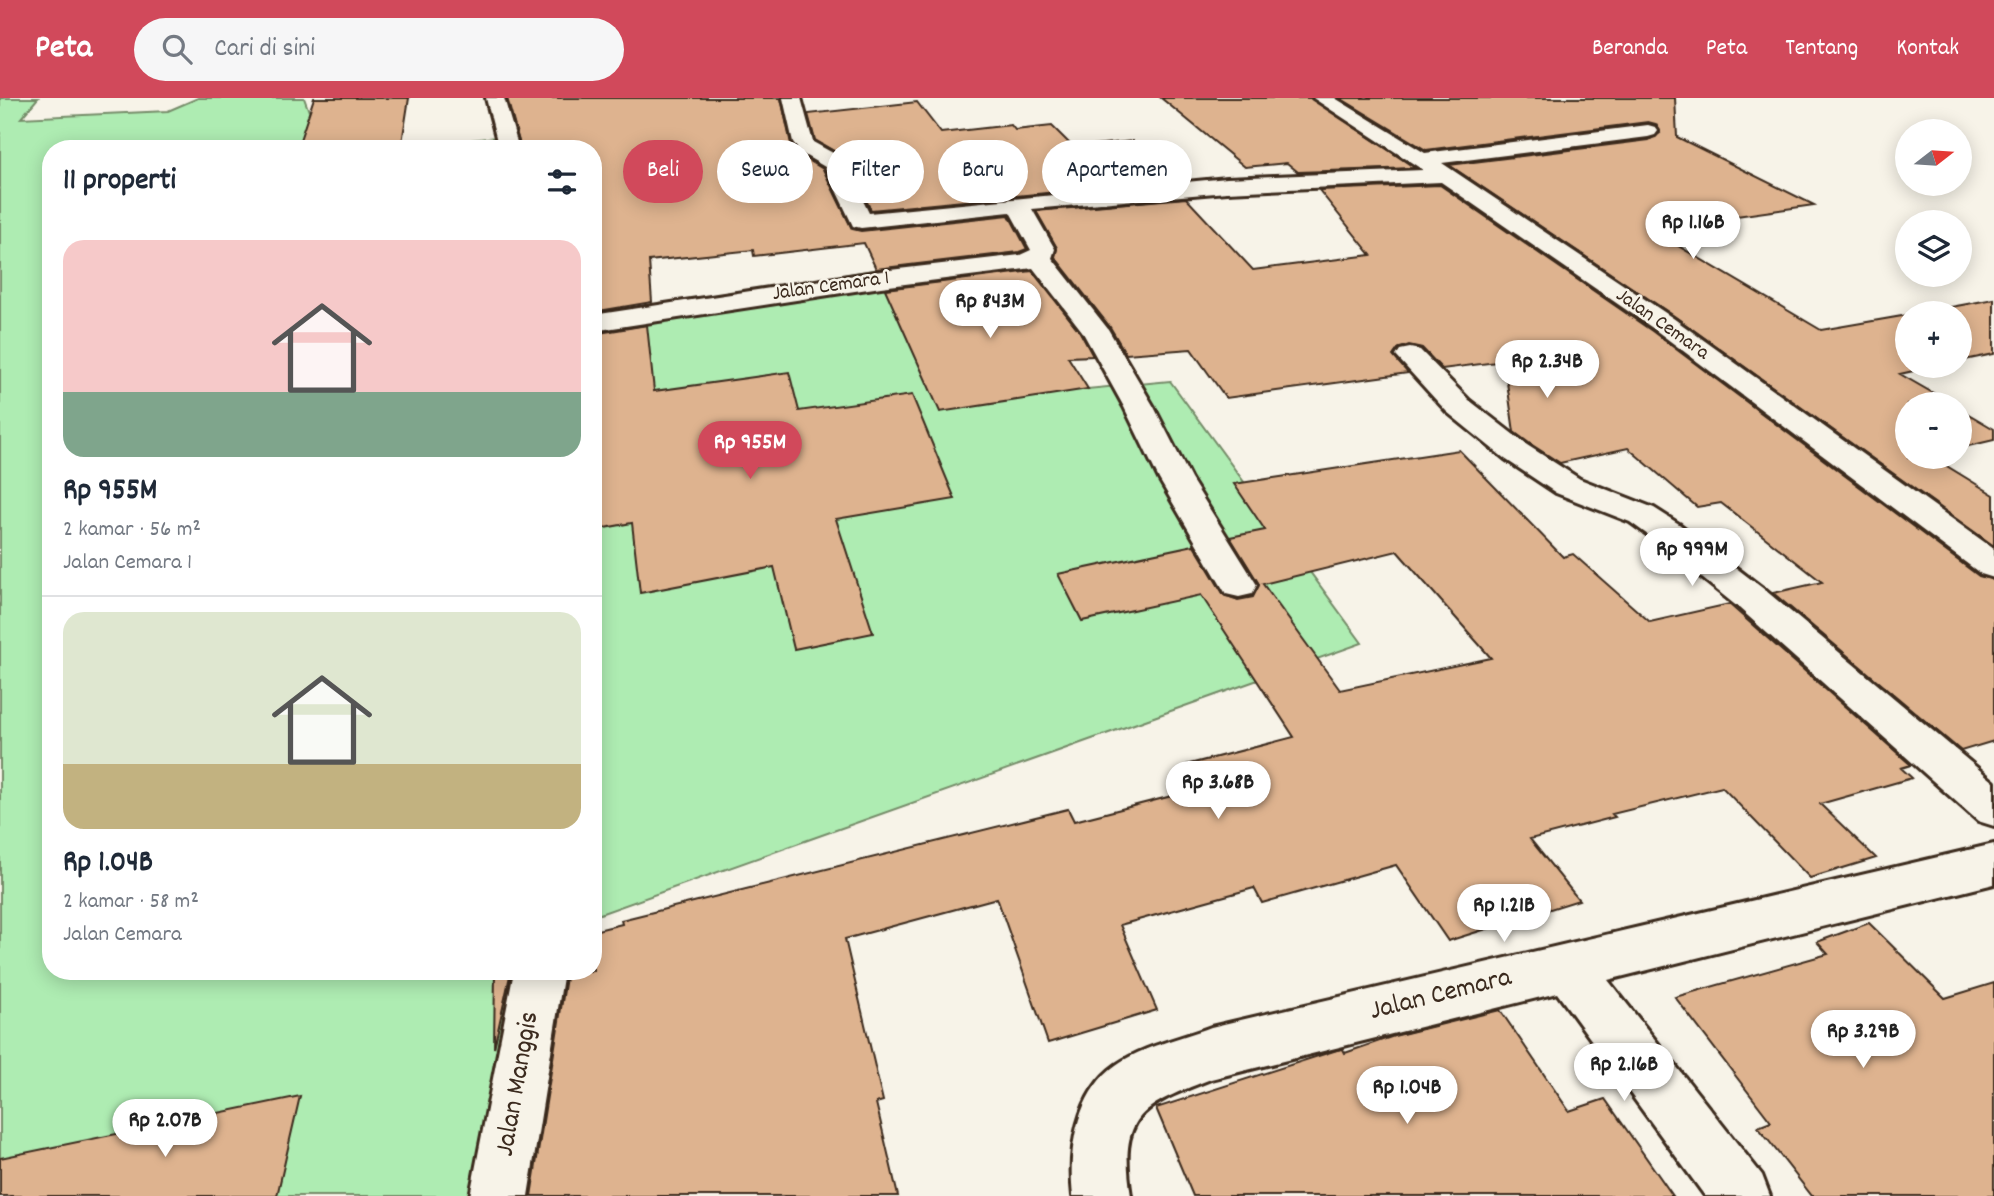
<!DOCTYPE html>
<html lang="id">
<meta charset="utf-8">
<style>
body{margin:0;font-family:Dekko,sans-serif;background:#f6f6f7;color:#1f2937;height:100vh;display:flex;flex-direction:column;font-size:26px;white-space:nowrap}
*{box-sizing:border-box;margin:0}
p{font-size:23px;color:#747a83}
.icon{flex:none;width:38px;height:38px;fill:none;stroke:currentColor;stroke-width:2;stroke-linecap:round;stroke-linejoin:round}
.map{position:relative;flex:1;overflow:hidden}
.drawer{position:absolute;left:42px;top:42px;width:560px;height:840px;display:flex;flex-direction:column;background:#fff;border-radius:28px;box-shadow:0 4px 18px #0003}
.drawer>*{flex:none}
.hud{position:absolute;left:623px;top:42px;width:665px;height:63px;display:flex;gap:14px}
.needle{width:46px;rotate:73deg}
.tools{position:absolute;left:1895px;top:21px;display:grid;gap:14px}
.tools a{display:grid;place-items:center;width:77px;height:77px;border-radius:50%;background:#fff;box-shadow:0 4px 18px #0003;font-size:35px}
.price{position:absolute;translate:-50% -60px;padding:0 16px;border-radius:24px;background:#fff;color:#222;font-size:23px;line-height:46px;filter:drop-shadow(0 2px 4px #0008)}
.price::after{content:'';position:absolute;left:50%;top:42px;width:21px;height:16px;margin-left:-10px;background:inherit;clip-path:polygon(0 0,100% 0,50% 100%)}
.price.on{background:#d1495b;color:#fff}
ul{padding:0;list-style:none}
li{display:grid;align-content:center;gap:14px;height:371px;padding:0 21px}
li+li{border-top:2px solid #e0e1e3}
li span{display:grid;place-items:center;height:217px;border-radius:21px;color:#555}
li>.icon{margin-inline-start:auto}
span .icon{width:126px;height:126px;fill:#fffc;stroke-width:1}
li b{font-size:30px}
h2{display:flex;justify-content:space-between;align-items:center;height:84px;padding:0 21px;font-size:30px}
.chip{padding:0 24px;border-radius:32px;background:#fff;box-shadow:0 4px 18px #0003;font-size:24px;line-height:63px}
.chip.on{background:#d1495b;color:#fff}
header{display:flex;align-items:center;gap:42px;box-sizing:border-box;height:98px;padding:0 35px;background:#d1495b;color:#fff}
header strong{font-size:33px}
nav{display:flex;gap:38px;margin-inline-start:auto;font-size:24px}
.search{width:490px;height:63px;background:#f6f6f7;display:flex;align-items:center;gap:18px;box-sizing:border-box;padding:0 24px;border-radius:38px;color:#747a83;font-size:26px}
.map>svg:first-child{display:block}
</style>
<header>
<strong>Peta</strong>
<div class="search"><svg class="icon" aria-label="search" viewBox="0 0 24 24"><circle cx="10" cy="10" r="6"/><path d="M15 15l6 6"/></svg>Cari di sini</div>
<nav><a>Beranda</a><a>Peta</a><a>Tentang</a><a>Kontak</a></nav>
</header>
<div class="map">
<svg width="1994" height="1098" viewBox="0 0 1994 1098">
<rect width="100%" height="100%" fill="#f7f3e8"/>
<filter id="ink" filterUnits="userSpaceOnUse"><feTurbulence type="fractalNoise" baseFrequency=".0143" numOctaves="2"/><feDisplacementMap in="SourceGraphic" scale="14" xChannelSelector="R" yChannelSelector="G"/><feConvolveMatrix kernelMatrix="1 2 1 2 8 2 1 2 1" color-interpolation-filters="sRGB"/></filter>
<g filter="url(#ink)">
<path fill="#aeecb2" stroke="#748b68" stroke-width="2" d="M 0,0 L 38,0 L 21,20 L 168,13 L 198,0 L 304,0 L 323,51 L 51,51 L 51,873 L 569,873 L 505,1005 L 501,1098 L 0,1098 Z
M 496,39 L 509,51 L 394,51 Z
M 896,168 L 970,261 L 1056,294 L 1170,283 L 1362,545 L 597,817 L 593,825 L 593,220 Z"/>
<path fill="#deb38f" stroke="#3b2a1e" stroke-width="2" fill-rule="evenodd" d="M 314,0 L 409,0 L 401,51 L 297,51 Z
M 507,0 L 781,0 L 791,46 L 800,57 L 823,71 L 852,131 L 861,133 L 1009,117 L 1027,151 L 1019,154 L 876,171 L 864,145 L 754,158 L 753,152 L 649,163 L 652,204 L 593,214 L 593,51 L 521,51 Z
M 1161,0 L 1311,0 L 1415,70 L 1298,74 L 1287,65 L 1245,69 Z
M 1340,0 L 1675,0 L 1677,39 L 1814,107 L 1722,120 L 1729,124 L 1658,136 L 1821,232 L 1908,217 L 1908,268 L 1936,268 L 1900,276 L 1952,306 L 1908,306 L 1908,359 L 1932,359 L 1994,397 L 1994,448 L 1674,218 L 1449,67 L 1649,42 L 1660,35 L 1656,26 L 1648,24 L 1426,52 Z
M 917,4 L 941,35 L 1011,27 L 1015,32 L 1052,28 L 1073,49 L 1133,43 L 1170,83 L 871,112 L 844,59 L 815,42 L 808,16 Z
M 1440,87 L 1652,233 L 1979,478 L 1994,482 L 1994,643 L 1961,653 L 1773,495 L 1822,484 L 1721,405 L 1697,409 L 1628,350 L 1560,365 L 1529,345 L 1514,334 L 1504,263 L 1442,271 L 1422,250 L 1409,247 L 1398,251 L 1393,258 L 1408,275 L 1226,300 L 1191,251 L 1126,256 L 1110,229 L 1055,159 L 1057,150 L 1036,113 L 1186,100 L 1253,172 L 1371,157 L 1319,92 Z
M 1032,173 L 1080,234 L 1093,258 L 1068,259 L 1088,291 L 940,314 L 885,191 Z
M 1994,201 L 1994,256 L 1960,263 L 1960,215 L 1919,215 Z
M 647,227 L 654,293 L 789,274 L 799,313 L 912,297 L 955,401 L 836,421 L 873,535 L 794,551 L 774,469 L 640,495 L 632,425 L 593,432 L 593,236 Z
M 1960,311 L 1994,331 L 1994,342 L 1960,350 Z
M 1459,352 L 1563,459 L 1573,456 L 1650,524 L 1729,506 L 1911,667 L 1901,670 L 1912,680 L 1820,706 L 1876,760 L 1810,780 L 1722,689 L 1612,716 L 1615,719 L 1530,741 L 1579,802 L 1448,843 L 1396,767 L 1262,805 L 1254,790 L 1120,827 L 1157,912 L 1048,945 L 997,800 L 845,841 L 883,1003 L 876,1005 L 898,1098 L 531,1098 L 567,873 L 593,873 L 593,833 L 622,826 L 621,822 L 1068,711 L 1074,723 L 1199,691 L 1186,667 L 1294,639 L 1201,497 L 1082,523 L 1058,476 L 1194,447 L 1224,497 L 1238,502 L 1253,499 L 1259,486 L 1230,439 L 1265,432 L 1234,386 ZM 1397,453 L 1491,560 L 1340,592 L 1263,486 Z
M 1869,825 L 1945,900 L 1994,885 L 1994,1098 L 1812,1098 L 1758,1029 L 1771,1024 L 1675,899 L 1828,856 L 1817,844 Z
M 495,873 L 511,873 L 494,950 Z
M 1500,912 L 1569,1013 L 1605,1001 L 1673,1098 L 1193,1098 L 1156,1010 L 1337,952 L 1343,951 L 1345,955 L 1394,938 Z
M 300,998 L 277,1098 L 0,1098 L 0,1060 Z"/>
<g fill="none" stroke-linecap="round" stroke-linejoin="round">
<defs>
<path id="minor" d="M 486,0 L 504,0 L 519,51 L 499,51 Z
M 783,0 L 801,0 L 813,44 L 842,60 L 869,115 L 1227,80 L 1423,72 L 1313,0 L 1335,0 L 1425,55 L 1648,27 L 1655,29 L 1658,33 L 1655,37 L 1648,39 L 1442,65 L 1673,220 L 1994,451 L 1994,480 L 1981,476 L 1654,231 L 1441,84 L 1227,94 L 1032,111 L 1055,151 L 1052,160 L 1108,231 L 1154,309 L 1191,381 L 1257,487 L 1252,496 L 1239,499 L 1226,496 L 1159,381 L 1124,309 L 1082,233 L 1033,170 L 881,189 L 593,233 L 593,217 L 881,173 L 1020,157 L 1031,152 L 1010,114 L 861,130 L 853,128 L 825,69 L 801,55 L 793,44 Z
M 1410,250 L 1420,252 L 1469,302 L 1527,347 L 1580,381 L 1654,410 L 1679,426 L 1765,492 L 1994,684 L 1994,728 L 1978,723 L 1739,510 L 1655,442 L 1630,424 L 1556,395 L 1505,361 L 1447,314 L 1396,258 L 1400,252 Z
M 1994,746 L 1994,786 L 1608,882 L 1762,1077 L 1770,1098 L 1705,1098 L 1557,895 L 1211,981 C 1142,1008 1118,1016 1131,1098 L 1073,1098 C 1068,1053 1076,995 1116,967 C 1143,948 1180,941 1211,929 Z
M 514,873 L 564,873 L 528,1098 L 470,1098 Z"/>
</defs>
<use href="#minor" stroke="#3b2a1e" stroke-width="6"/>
<use href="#minor" fill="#f7f3e8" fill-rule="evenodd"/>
</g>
</g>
<g text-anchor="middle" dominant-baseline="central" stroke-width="5" stroke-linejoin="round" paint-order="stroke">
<g font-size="21" fill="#3b2a1e" stroke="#f7f3e8">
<text transform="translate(831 189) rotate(-8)">Jalan Cemara 1</text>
<text transform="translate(1662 227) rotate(35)">Jalan Cemara</text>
</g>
<g font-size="28" fill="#3b2a1e" stroke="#f7f3e8">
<text transform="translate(1441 898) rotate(-14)">Jalan Cemara</text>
<text transform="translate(519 986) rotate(-80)">Jalan Manggis</text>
</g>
</g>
</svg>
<div class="tools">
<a><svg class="needle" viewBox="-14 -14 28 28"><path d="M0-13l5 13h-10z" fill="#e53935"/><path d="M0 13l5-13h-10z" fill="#747a83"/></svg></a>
<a><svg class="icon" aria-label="layers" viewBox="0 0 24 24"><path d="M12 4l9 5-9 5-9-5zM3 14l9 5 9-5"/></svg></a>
<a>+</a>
<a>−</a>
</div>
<b class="price" style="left:1693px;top:163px">Rp 1.16B</b>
<b class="price" style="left:990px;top:242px">Rp 843M</b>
<b class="price" style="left:1547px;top:302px">Rp 2.34B</b>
<b class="price on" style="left:750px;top:383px">Rp 955M</b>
<b class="price" style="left:1692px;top:490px">Rp 999M</b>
<b class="price" style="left:1218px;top:723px">Rp 3.68B</b>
<b class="price" style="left:1504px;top:846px">Rp 1.21B</b>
<b class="price" style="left:1863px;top:972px">Rp 3.29B</b>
<b class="price" style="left:1624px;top:1005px">Rp 2.16B</b>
<b class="price" style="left:1407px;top:1028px">Rp 1.04B</b>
<b class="price" style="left:165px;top:1061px">Rp 2.07B</b>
<div class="hud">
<a class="chip on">Beli</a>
<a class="chip">Sewa</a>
<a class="chip">Filter</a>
<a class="chip">Baru</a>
<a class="chip">Apartemen</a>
</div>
<section class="drawer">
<h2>11 properti<svg class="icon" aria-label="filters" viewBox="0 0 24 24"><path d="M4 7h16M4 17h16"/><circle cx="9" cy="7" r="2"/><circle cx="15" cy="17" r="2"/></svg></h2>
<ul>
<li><span style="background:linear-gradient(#f6c9c9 70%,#7fa58c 0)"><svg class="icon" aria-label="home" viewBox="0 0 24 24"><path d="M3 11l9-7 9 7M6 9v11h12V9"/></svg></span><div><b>Rp 955M</b><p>2 kamar · 56 m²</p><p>Jalan Cemara 1</p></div></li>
<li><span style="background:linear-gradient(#dfe7d0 70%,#c2b280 0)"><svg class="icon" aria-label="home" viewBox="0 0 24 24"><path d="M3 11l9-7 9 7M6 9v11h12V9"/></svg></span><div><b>Rp 1.04B</b><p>2 kamar · 58 m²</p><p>Jalan Cemara</p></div></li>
</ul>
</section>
</div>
